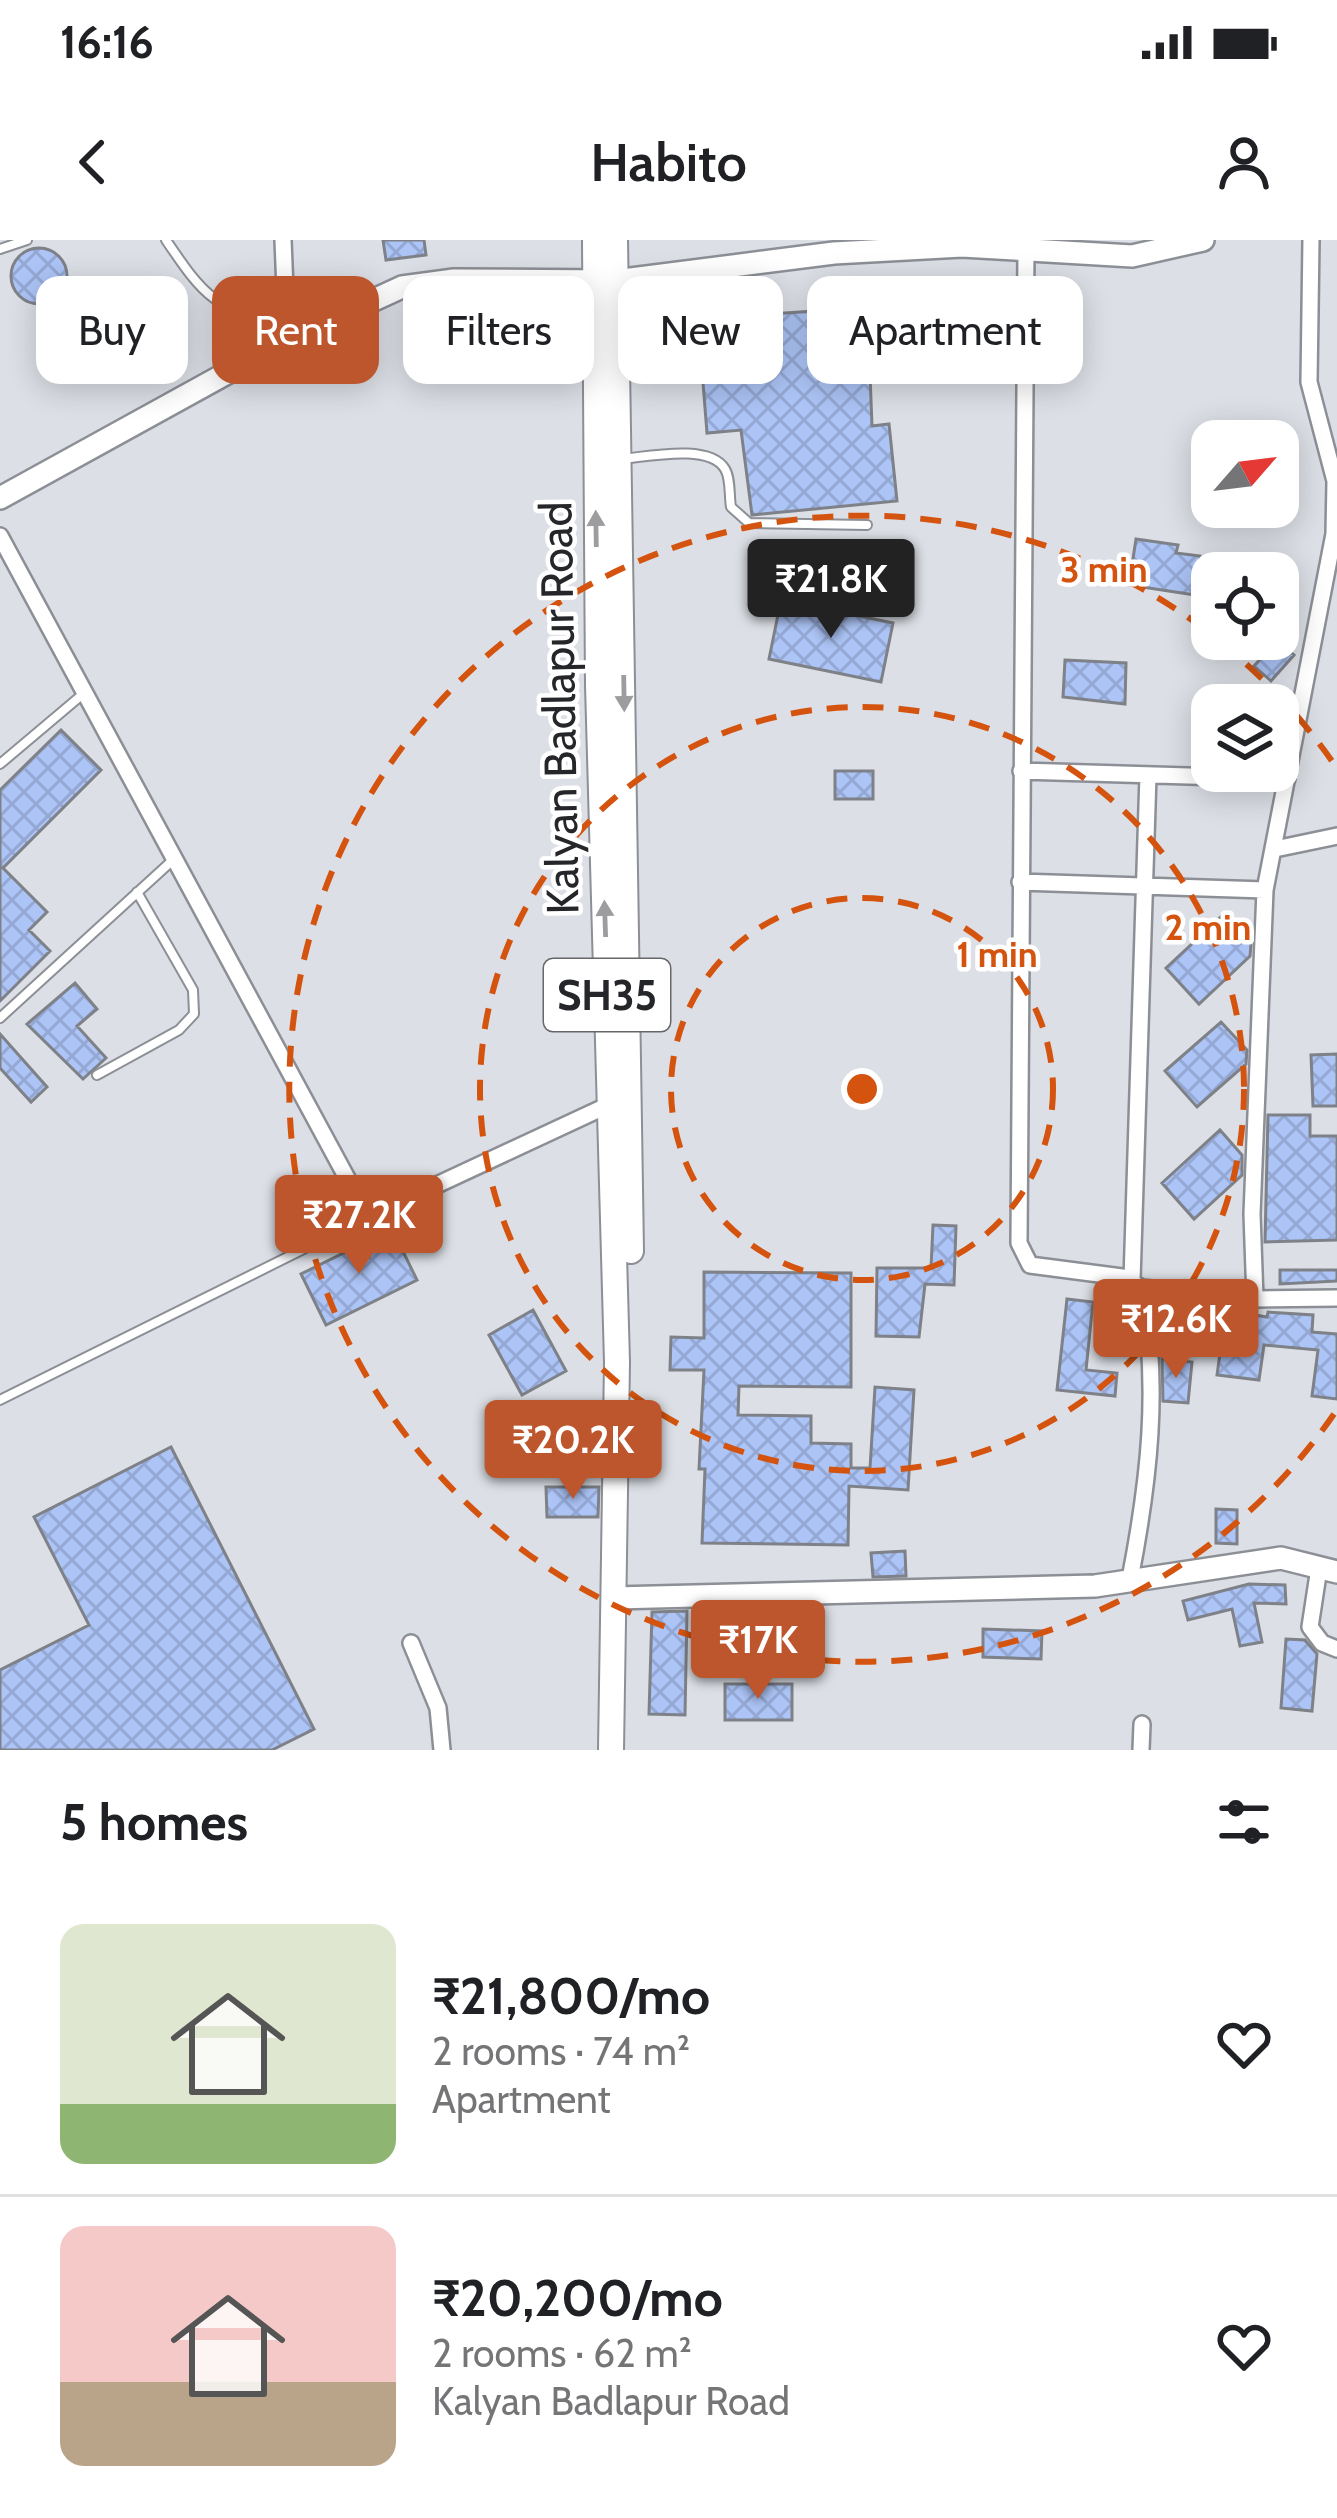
<!DOCTYPE html>
<meta charset="utf-8">
<style>
body{margin:0;font-family:Cabin,sans-serif;background:#f6f6f6;color:#202124;height:100vh;display:flex;flex-direction:column;font-size:45px;white-space:nowrap}
*{box-sizing:border-box;margin:0}
p{font-size:39px;color:#757577}
.icon{flex:none;width:66px;height:66px;fill:none;stroke:currentColor;stroke-width:2;stroke-linecap:round;stroke-linejoin:round}
.map{position:relative;height:1510px;overflow:hidden}
.sheet{display:flex;flex-direction:column;background:#fff;flex:1}
.sheet>*{flex:none}
.hud{position:absolute;left:36px;top:36px;width:1266px;height:108px;display:flex;gap:24px}
.needle{width:78px;rotate:62deg}
.tools{position:absolute;left:1191px;top:180px;display:grid;gap:24px}
.tools a{display:grid;place-items:center;width:108px;height:108px;border-radius:24px;background:#fff;box-shadow:0 6px 30px #0003;font-size:60px}
.price{position:absolute;translate:-50% -102px;padding:0 27px;border-radius:12px;background:#be562d;color:#fff;font-size:39px;line-height:78px;filter:drop-shadow(0 3px 6px #0008)}
.price::after{content:'';position:absolute;left:50%;top:72px;width:36px;height:27px;margin-left:-18px;background:inherit;clip-path:polygon(0 0,100% 0,50% 100%)}
.price.active{background:#222;color:#fff}
ul{padding:0;list-style:none}
li{display:flex;align-items:center;gap:36px;height:300px;padding:0 60px}
li+li{border-top:3px solid #e0e0e0}
li span{display:grid;place-items:center;flex:none;width:336px;height:240px;border-radius:24px;color:#555}
li>.icon{margin-inline-start:auto}
span .icon{width:144px;height:144px;fill:#fffc;stroke-width:1}
li b{font-size:51px}
h2{display:flex;justify-content:space-between;align-items:center;height:144px;padding:0 60px;font-size:51px}
.chip{padding:0 42px;border-radius:24px;background:#fff;box-shadow:0 6px 30px #0003;font-size:42px;line-height:108px}
.chip.active{background:#be562d;color:#fff}
.status{display:flex;justify-content:space-between;align-items:center;height:84px;padding:0 60px;background:#fff;direction:ltr}
.status svg{height:33px;fill:currentColor}
header{display:flex;justify-content:space-between;align-items:center;height:156px;padding:0 60px;background:#fff;font-size:54px;font-weight:600}
.map>svg:first-child{display:block}
</style>
<div class="status"><b>16:16</b><svg viewBox="0 0 49 12"><path d="M0 12V9h3v3zM5 12V6h3v6zM10 12V3h3v9zM15 12V0h3v12zM26 1h20v11H26zM47 4h2v5h-2z"/></svg></div>
<header><svg class="icon" aria-label="back" viewBox="0 0 24 24"><path d="M15 5l-7 7 7 7"/></svg>Habito<svg class="icon" aria-label="person" viewBox="0 0 24 24"><circle cx="12" cy="8" r="4"/><path d="M4 21q1-7 8-7t8 7"/></svg></header>
<div class="map">
<svg width="1337" height="1510" viewBox="0 0 1337 1510">
<defs>
<pattern id="building-cross-hatch" width="8" height="8" patternUnits="userSpaceOnUse" patternTransform="scale(3)"><rect width="8" height="8" fill="#acc4f6"/><path d="M0 0l8 8M0 8l8-8" fill="none" stroke="#94a8d3"/></pattern>
</defs>
<rect width="100%" height="100%" fill="#dce0e6"/>
<path fill="url(#building-cross-hatch)" stroke="#7e8187" stroke-width="3" d="M 383,0 L 424,0 L 426,15 L 386,20 Z
M11 36a28 28 0 1 1 56 0a28 28 0 1 1-56 0Z
M 867,56 L 872,186 L 889,184 L 897,261 L 752,275 L 741,190 L 707,193 L 700,105 L 728,103 L 725,77 L 815,71 L 814,57 Z
M 1136,299 L 1178,305 L 1176,313 L 1200,316 L 1195,355 L 1129,345 Z
M 781,360 L 893,383 L 881,442 L 769,419 Z
M 1278,400 L 1294,415 L 1271,441 L 1254,426 Z
M 1065,420 L 1126,423 L 1125,464 L 1063,457 Z
M 61,490 L 101,530 L 3,628 L 47,672 L 29,690 L 50,711 L 0,761 L 0,550 Z
M 835,531 L 873,531 L 873,559 L 835,559 Z
M 1224,674 L 1251,704 L 1250,716 L 1199,764 L 1166,728 Z
M 75,743 L 97,769 L 77,786 L 106,818 L 83,839 L 27,784 Z
M 1221,782 L 1247,810 L 1246,824 L 1197,867 L 1165,831 Z
M 0,794 L 47,847 L 31,862 L 0,828 Z
M 1337,814 L 1337,866 L 1313,866 L 1311,815 Z
M 1268,875 L 1310,875 L 1310,896 L 1337,896 L 1337,1000 L 1265,1002 Z
M 1220,890 L 1242,915 L 1242,935 L 1194,979 L 1162,943 Z
M 933,985 L 956,986 L 954,1045 L 925,1044 L 919,1097 L 876,1096 L 877,1028 L 931,1028 Z
M 392,989 L 417,1040 L 326,1085 L 301,1034 Z
M 1280,1030 L 1337,1030 L 1337,1041 L 1280,1044 Z
M 704,1032 L 851,1033 L 851,1147 L 739,1146 L 738,1175 L 811,1176 L 811,1203 L 851,1204 L 851,1228 L 870,1228 L 875,1147 L 914,1150 L 908,1250 L 849,1246 L 848,1305 L 702,1303 L 705,1229 L 699,1229 L 704,1130 L 670,1130 L 671,1097 L 704,1098 Z
M 1067,1059 L 1093,1062 L 1086,1130 L 1117,1133 L 1115,1156 L 1057,1150 Z
M 1198,1066 L 1267,1077 L 1268,1072 L 1313,1075 L 1312,1092 L 1337,1094 L 1337,1159 L 1312,1156 L 1318,1110 L 1264,1105 L 1259,1140 L 1217,1135 L 1222,1099 L 1193,1093 Z
M 533,1070 L 566,1131 L 522,1155 L 489,1095 Z
M 1162,1119 L 1192,1122 L 1188,1163 L 1163,1161 Z
M 171,1207 L 314,1489 L 272,1510 L 0,1510 L 0,1430 L 89,1385 L 34,1277 Z
M 546,1247 L 599,1247 L 598,1277 L 547,1277 Z
M 1216,1269 L 1237,1270 L 1237,1304 L 1216,1303 Z
M 905,1311 L 906,1336 L 873,1337 L 871,1313 Z
M 1249,1344 L 1285,1345 L 1286,1364 L 1254,1363 L 1262,1402 L 1240,1406 L 1232,1369 L 1188,1380 L 1183,1361 Z
M 687,1371 L 685,1475 L 649,1474 L 652,1372 Z
M 983,1389 L 1042,1391 L 1041,1419 L 983,1417 Z
M 1286,1399 L 1305,1400 L 1317,1414 L 1312,1471 L 1281,1468 Z
M 725,1444 L 792,1444 L 792,1480 L 725,1480 Z"/>
<g fill="none" stroke-linecap="round" stroke-linejoin="round">
<defs>
<path id="lane" d="M 166,0 C 202,53 217,76 286,77
M 0,9 L 27,0
M 621,219 C 647,217 709,203 725,229 C 731,239 729,256 731,267 L 749,283 L 867,285
M 0,524 L 83,454
M 0,778 L 174,619
M 97,835 L 179,790 L 194,774 L 193,750 L 137,652
M 0,1160 L 368,977"/>
<path id="street" d="M 283,0 L 287,100
M 1026,7 L 1019,1003 L 1030,1025 L 1122,1037 L 1142,1048 C 1160,1147 1149,1241 1130,1339
M 0,296 L 368,977 L 617,861
M 1021,531 L 1287,539
M 1275,609 L 1337,596
M 1020,642 L 1265,650
M 1132,1040 L 1148,535
M 1142,1048 L 1255,1059 L 1337,1058
M 1255,1059 L 1252,974 L 1265,650 L 1334,294 L 1335,241 L 1309,142 L 1311,0
M 1319,1328 L 1310,1387 L 1322,1403 L 1337,1409
M 411,1403 L 438,1468 L 442,1510
M 1141,1510 L 1142,1484"/>
<path id="secondary" d="M 0,258 L 287,100 L 402,47 L 454,40 L 615,41 L 834,13 L 962,6 L 1132,16 L 1203,0
M 614,1358 L 1095,1346 L 1281,1318 L 1337,1332"/>
<path id="primary" d="M 595,0 L 598,445 L 617,1122 L 611,1510
M 615,0 L 631,1011"/>
</defs>
<use href="#lane" stroke="#8c8f95" stroke-width="12"/>
<use href="#street" stroke="#8c8f95" stroke-width="20"/>
<use href="#secondary" stroke="#8c8f95" stroke-width="26"/>
<use href="#primary" stroke="#8c8f95" stroke-width="28"/>
<use href="#lane" stroke="#fff" stroke-width="8"/>
<use href="#street" stroke="#fff" stroke-width="15"/>
<use href="#secondary" stroke="#fff" stroke-width="21"/>
<use href="#primary" stroke="#fff" stroke-width="24"/>
</g>
<defs><path id="oneway-solid" d="M-6-.8H1V-3.2L6.5 0L1 3.2V.8H-6Z" transform="scale(3)"/></defs>
<g fill="#9d9d9f">
<use href="#oneway-solid" transform="translate(596 289) rotate(-91)"/>
<use href="#oneway-solid" transform="translate(624 453) rotate(89)"/>
<use href="#oneway-solid" transform="translate(605 679) rotate(-92)"/>
</g>
<g fill="none" stroke="#d4540f" stroke-width="6" stroke-dasharray="21 15">
<circle cx="862" cy="849" r="191"/>
<circle cx="862" cy="849" r="382"/>
<path d="M1334 1174A573 573 0 1 1 1211 394M1219 401A573 573 0 0 1 1334 524"/>
</g>
<g text-anchor="middle" dominant-baseline="central" stroke-width="9" stroke-linejoin="round" paint-order="stroke">
<rect fill="#fff" stroke="#666769" stroke-width="3" x="544" y="719" width="126" height="72" rx="9"/>
<g font-size="42" font-weight="bold" fill="#252629">
<text x="607" y="755">SH35</text>
</g>
<g font-size="45" fill="#252629" stroke="#fff">
<text transform="translate(559 468) rotate(-91)">Kalyan Badlapur Road</text>
</g>
</g>
<circle cx="862" cy="849" r="18" fill="#d4540f" stroke="#fff" stroke-width="6"/>
<g font-size="36" text-anchor="middle" font-weight="bold" fill="#d4540f" stroke="#fff" stroke-width="9" stroke-linejoin="round" paint-order="stroke">
<text x="1104" y="342">3 min</text>
<text x="1208" y="700">2 min</text>
<text x="997" y="727">1 min</text>
</g>
</svg>
<div class="tools">
<a><svg class="needle" viewBox="-14 -14 28 28"><path d="M0-13l5 13h-10z" fill="#e53935"/><path d="M0 13l5-13h-10z" fill="#757577"/></svg></a>
<a><svg class="icon" aria-label="locate" viewBox="0 0 24 24"><circle cx="12" cy="12" r="6"/><path d="M12 2v4M12 18v4M2 12h4M18 12h4"/></svg></a>
<a><svg class="icon" aria-label="layers" viewBox="0 0 24 24"><path d="M12 4l9 5-9 5-9-5zM3 14l9 5 9-5"/></svg></a>
</div>
<b class="price active" style="left:831px;top:401px">₹21.8K</b>
<b class="price" style="left:359px;top:1037px">₹27.2K</b>
<b class="price" style="left:1176px;top:1141px">₹12.6K</b>
<b class="price" style="left:573px;top:1262px">₹20.2K</b>
<b class="price" style="left:758px;top:1462px">₹17K</b>
<div class="hud">
<a class="chip">Buy</a>
<a class="chip active">Rent</a>
<a class="chip">Filters</a>
<a class="chip">New</a>
<a class="chip">Apartment</a>
</div>
</div>
<section class="sheet">
<h2>5 homes<svg class="icon" aria-label="filters" viewBox="0 0 24 24"><path d="M4 7h16M4 17h16"/><circle cx="9" cy="7" r="2"/><circle cx="15" cy="17" r="2"/></svg></h2>
<ul>
<li><span style="background:linear-gradient(#dfe7d0 75%,#8fb573 0)"><svg class="icon" aria-label="home" viewBox="0 0 24 24"><path d="M3 11l9-7 9 7M6 9v11h12V9"/></svg></span><div><b>₹21,800/mo</b><p>2 rooms · 74 m²</p><p>Apartment</p></div><svg class="icon" aria-label="heart" viewBox="0 0 24 24"><path d="M12 20l-8-8c-3-5 5-10 8-4 3-6 11-1 8 4z"/></svg></li>
<li><span style="background:linear-gradient(#f6c9c9 65%,#b9a48a 0)"><svg class="icon" aria-label="home" viewBox="0 0 24 24"><path d="M3 11l9-7 9 7M6 9v11h12V9"/></svg></span><div><b>₹20,200/mo</b><p>2 rooms · 62 m²</p><p>Kalyan Badlapur Road</p></div><svg class="icon" aria-label="heart" viewBox="0 0 24 24"><path d="M12 20l-8-8c-3-5 5-10 8-4 3-6 11-1 8 4z"/></svg></li>
</ul>
</section>
